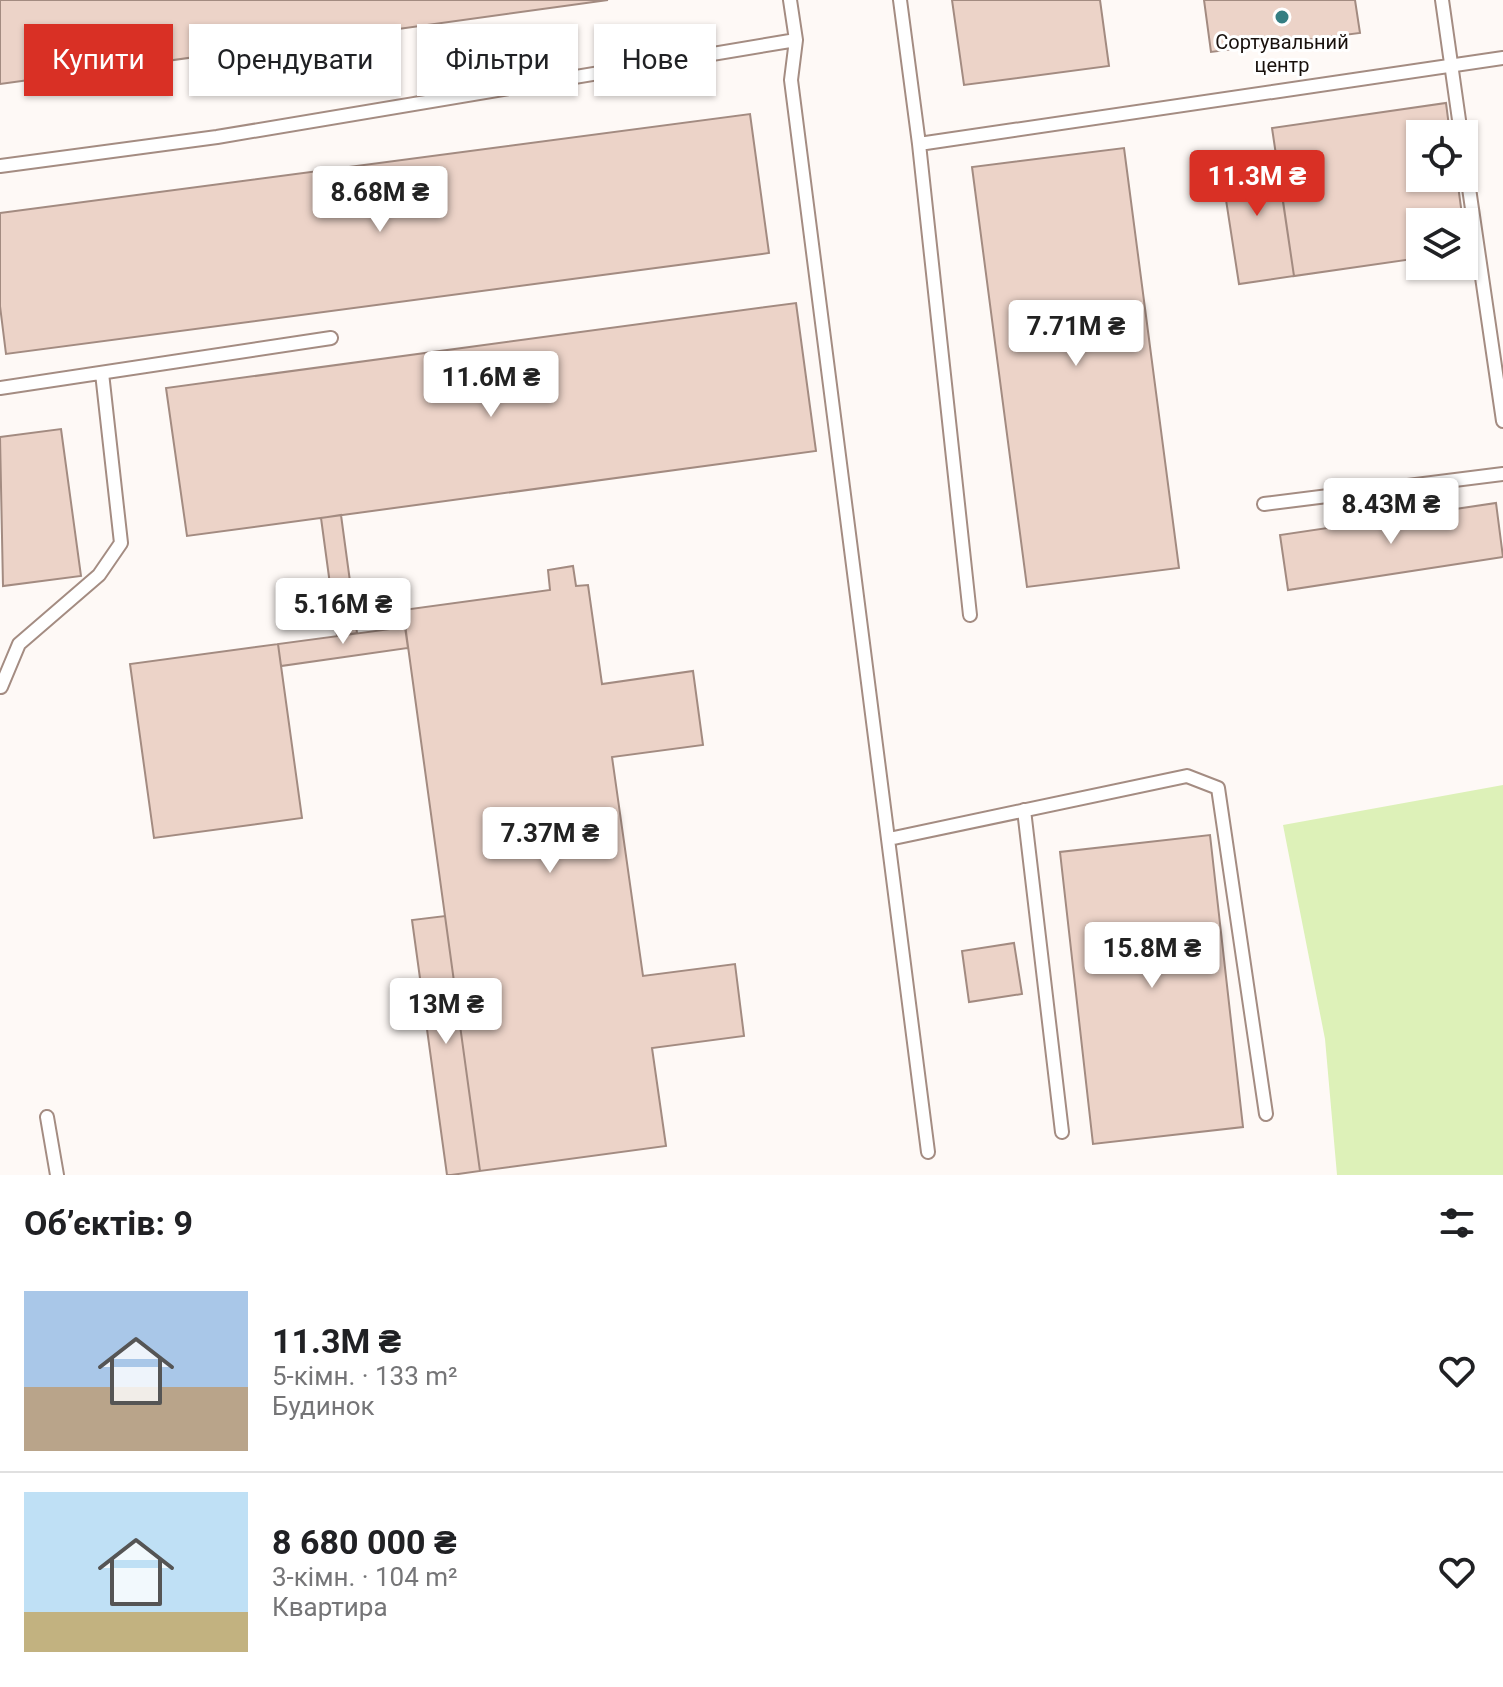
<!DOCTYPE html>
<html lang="uk">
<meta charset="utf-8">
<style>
body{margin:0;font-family:Roboto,sans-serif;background:#f2f2f2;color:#202124;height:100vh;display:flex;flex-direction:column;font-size:30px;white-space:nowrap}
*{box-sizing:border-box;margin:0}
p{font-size:26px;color:#757577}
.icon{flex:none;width:44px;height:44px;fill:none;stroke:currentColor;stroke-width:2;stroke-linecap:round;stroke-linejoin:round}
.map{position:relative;height:1175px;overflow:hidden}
.side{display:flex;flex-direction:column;background:#fff;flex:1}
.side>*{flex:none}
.hud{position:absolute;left:24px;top:24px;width:800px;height:72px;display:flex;gap:16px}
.fabs{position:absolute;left:1406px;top:120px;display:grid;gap:16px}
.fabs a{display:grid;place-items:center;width:72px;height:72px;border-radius:0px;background:#fff;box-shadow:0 2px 6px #0004;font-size:40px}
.price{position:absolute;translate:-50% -68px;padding:0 18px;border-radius:8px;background:#fff;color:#222;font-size:26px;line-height:52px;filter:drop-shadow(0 2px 4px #0008)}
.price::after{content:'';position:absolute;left:50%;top:48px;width:24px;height:18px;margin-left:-12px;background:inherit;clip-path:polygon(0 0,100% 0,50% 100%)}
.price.active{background:#d93025;color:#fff}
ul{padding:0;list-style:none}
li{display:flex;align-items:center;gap:24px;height:200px;padding:0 24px}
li+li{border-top:2px solid #e0e0e0}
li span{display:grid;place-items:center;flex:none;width:224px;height:160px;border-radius:0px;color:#555}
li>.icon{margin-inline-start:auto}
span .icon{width:96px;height:96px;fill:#fffc;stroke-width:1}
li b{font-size:34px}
h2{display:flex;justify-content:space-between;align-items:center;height:96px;padding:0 24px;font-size:34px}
.chip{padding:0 28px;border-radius:0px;background:#fff;box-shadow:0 2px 6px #0004;font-size:28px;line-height:72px}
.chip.active{background:#d93025;color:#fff}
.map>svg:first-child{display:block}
</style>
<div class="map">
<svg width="1503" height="1175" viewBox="0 0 1503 1175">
<rect width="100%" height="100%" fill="#fef9f6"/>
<path fill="#ddf1b8" d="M 1503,785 L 1503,1175 L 1337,1175 L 1325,1039 L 1283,825 Z"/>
<path fill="#ecd3c8" stroke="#a38b81" stroke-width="2" d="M 0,0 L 608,0 L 0,84 Z
M 952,0 L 1100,0 L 1109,66 L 964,85 Z
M 1204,0 L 1355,0 L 1360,33 L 1211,52 Z
M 1446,103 L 1450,134 L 1420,134 L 1420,178 L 1457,178 L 1463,222 L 1420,222 L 1420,258 L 1294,276 L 1272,128 Z
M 750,114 L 769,253 L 6,354 L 0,306 L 0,213 Z
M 1124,148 L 1179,568 L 1027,587 L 972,167 Z
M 1276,153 L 1294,276 L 1239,284 L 1220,161 Z
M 796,303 L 816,451 L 187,536 L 166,388 Z
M 61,429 L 81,576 L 3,586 L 0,437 Z
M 1496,503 L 1503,557 L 1288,590 L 1280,535 Z
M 341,515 L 357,633 L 337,636 L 321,518 Z
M 573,566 L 576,586 L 588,585 L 602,684 L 693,671 L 703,745 L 612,757 L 643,976 L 735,964 L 744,1036 L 652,1048 L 666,1146 L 480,1171 L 403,610 L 550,590 L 548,570 Z
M 405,627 L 408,648 L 281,666 L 278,644 Z
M 278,644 L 302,818 L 154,838 L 130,664 Z
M 1210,835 L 1243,1127 L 1093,1144 L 1060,852 Z
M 445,916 L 480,1171 L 451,1175 L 447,1175 L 412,920 Z
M 1014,943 L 1022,994 L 969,1002 L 962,951 Z"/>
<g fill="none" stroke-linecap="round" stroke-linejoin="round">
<defs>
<path id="service" d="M 790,0 L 796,40 L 791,80 L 928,1152
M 900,0 L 919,144 L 970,615
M 1442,0 L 1461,134
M 919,144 L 1503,58
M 1464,154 L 1503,421
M 0,166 L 217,137 L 796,40
M 0,388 L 331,338
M 1264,504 L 1503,474
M 1,687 L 19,644 L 99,575 L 121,543 L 102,373
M 1024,810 L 1062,1132
M 889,839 L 1187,776 L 1218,788 L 1266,1114
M 47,1117 L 57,1175"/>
</defs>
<use href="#service" stroke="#a48c82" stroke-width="16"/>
<use href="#service" stroke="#fff" stroke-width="12"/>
</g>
<circle fill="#357e82" stroke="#fff" stroke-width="3" cx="1282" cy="17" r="8"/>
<g text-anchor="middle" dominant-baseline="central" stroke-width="6" stroke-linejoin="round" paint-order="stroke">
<g font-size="20" fill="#19110d" stroke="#fff">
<text x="1282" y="42">Сортувальний<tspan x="1282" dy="23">центр</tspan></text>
</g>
</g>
</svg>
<div class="fabs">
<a><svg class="icon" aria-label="locate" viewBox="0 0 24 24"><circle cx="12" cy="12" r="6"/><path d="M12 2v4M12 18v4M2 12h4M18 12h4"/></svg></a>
<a><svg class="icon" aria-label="layers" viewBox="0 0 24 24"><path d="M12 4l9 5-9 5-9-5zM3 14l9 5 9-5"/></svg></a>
</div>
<b class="price active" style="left:1257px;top:218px">11.3M ₴</b>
<b class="price" style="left:380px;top:234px">8.68M ₴</b>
<b class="price" style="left:1076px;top:368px">7.71M ₴</b>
<b class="price" style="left:491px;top:419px">11.6M ₴</b>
<b class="price" style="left:1391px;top:546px">8.43M ₴</b>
<b class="price" style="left:343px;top:646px">5.16M ₴</b>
<b class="price" style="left:550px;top:875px">7.37M ₴</b>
<b class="price" style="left:1152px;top:990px">15.8M ₴</b>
<b class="price" style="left:446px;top:1046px">13M ₴</b>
<div class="hud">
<a class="chip active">Купити</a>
<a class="chip">Орендувати</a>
<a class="chip">Фільтри</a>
<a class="chip">Нове</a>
</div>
</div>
<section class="side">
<h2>Об’єктів: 9<svg class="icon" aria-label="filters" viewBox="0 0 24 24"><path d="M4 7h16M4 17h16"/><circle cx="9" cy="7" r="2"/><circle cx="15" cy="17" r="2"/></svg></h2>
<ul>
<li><span style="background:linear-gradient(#a9c7e8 60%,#b9a48a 0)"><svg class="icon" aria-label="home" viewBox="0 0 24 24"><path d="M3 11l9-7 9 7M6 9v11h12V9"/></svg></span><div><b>11.3M ₴</b><p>5-кімн. · 133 m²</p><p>Будинок</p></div><svg class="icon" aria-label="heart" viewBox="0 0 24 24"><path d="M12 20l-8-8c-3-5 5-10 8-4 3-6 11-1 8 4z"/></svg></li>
<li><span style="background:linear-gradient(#bfe0f5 75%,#c2b280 0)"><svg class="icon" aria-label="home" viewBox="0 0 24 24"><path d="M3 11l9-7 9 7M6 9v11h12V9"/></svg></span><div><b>8 680 000 ₴</b><p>3-кімн. · 104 m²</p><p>Квартира</p></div><svg class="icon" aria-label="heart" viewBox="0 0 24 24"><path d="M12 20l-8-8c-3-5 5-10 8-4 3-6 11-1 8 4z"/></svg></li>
</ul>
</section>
